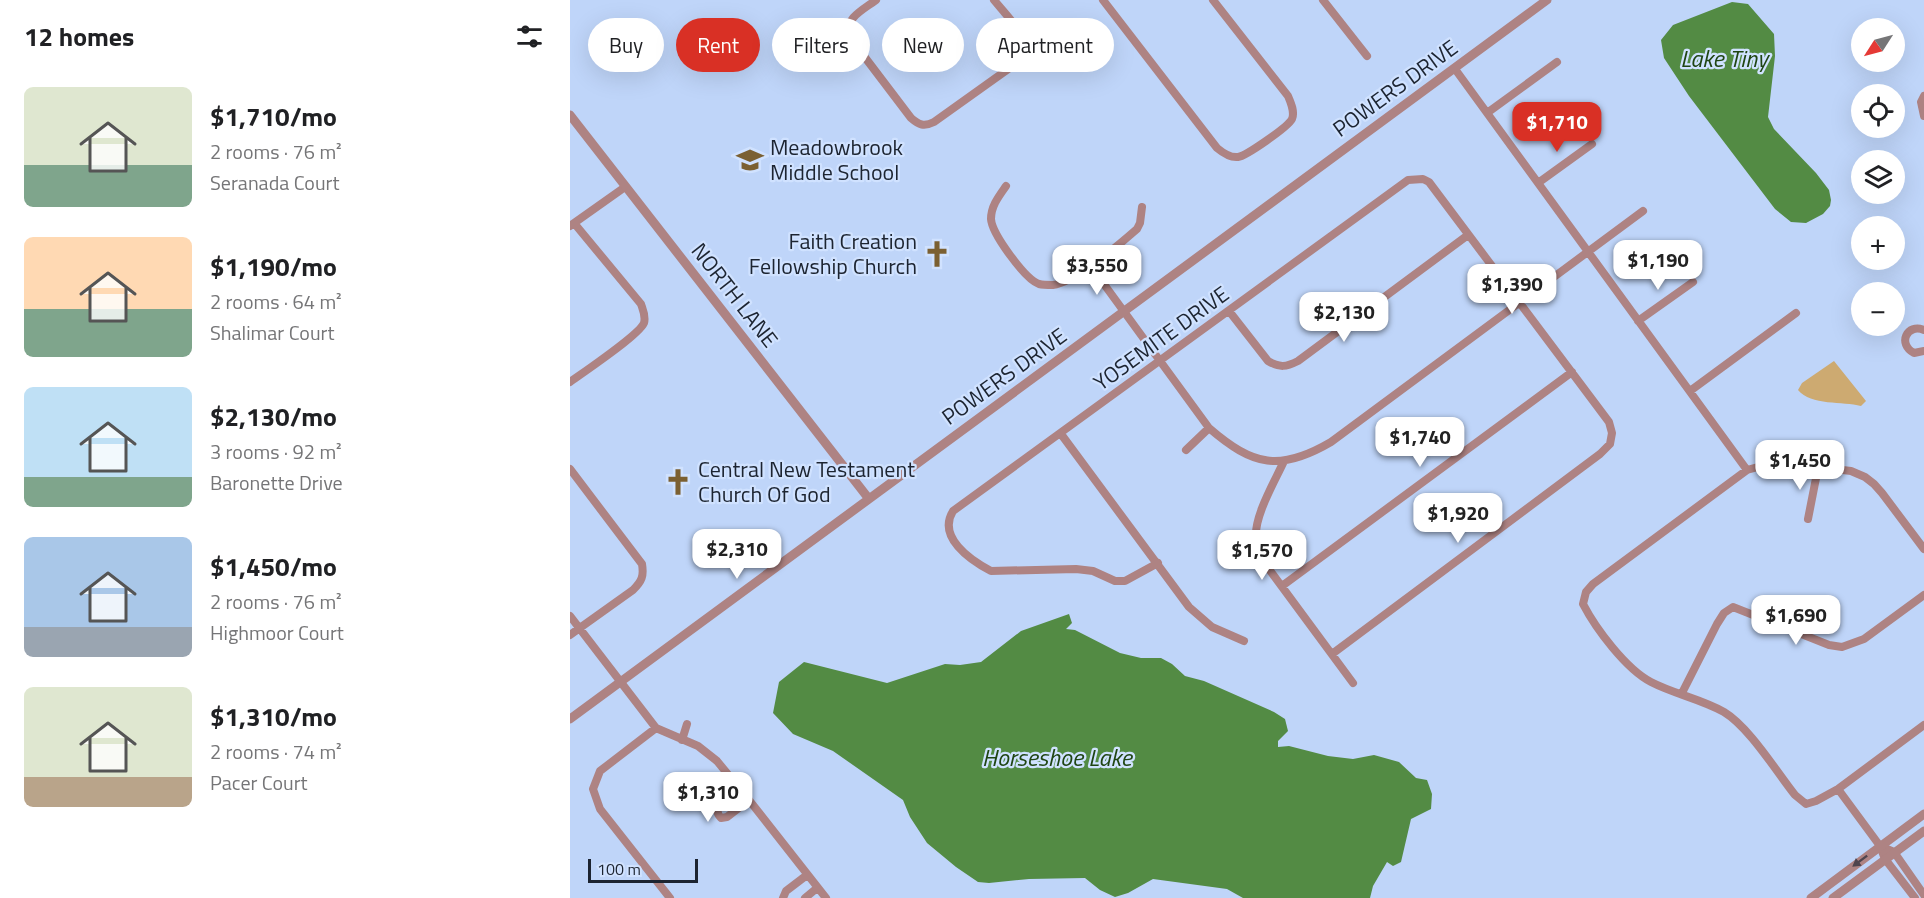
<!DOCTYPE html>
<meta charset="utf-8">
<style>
body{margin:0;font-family:"Titillium Web",sans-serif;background:#f6f6f6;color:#202124;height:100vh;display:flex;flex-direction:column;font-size:22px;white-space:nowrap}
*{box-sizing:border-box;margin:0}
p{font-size:20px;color:#757577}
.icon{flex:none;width:33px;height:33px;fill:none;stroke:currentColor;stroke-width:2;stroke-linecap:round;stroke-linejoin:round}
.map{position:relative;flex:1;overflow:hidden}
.details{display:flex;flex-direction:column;background:#fff;width:570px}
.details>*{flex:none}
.top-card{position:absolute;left:18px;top:18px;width:570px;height:54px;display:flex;gap:12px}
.needle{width:39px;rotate:234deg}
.tools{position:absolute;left:1281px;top:18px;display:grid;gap:12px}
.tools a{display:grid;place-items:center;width:54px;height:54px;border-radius:50%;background:#fff;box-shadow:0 6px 24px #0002;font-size:30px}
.scale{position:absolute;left:18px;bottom:15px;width:110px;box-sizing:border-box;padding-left:6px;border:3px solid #1c2431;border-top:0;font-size:16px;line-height:21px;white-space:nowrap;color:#1c2431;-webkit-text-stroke:4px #d0e2ff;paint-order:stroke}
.price{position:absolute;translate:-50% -51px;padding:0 14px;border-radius:12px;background:#fff;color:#222;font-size:20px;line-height:39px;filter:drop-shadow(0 2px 3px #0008)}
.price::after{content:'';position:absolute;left:50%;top:36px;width:18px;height:14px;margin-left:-9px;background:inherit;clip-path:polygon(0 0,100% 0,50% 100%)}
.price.current{background:#d93025;color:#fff}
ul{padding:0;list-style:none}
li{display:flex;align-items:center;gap:18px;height:150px;padding:0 24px}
li span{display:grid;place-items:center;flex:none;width:168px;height:120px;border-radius:9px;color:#555}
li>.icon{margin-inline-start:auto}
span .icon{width:72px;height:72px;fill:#fffc;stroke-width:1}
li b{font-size:26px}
h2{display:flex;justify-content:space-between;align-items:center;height:72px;padding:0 24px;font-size:26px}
.pill{padding:0 21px;border-radius:27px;background:#fff;box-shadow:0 6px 24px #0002;font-size:21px;line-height:54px}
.pill.current{background:#d93025;color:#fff}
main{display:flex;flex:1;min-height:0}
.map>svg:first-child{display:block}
</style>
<main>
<section class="details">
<h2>12 homes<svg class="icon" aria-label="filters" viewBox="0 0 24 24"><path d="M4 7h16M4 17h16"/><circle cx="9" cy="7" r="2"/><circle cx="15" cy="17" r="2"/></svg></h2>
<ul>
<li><span style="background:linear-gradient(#dfe7d0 65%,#7fa58c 0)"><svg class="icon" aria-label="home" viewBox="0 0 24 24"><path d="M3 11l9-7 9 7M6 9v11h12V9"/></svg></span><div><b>$1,710/mo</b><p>2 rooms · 76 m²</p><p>Seranada Court</p></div></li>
<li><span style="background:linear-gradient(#ffd9b3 60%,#7fa58c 0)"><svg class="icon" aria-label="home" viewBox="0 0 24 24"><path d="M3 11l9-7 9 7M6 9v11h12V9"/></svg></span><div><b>$1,190/mo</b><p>2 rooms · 64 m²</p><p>Shalimar Court</p></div></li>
<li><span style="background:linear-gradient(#bfe0f5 75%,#7fa58c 0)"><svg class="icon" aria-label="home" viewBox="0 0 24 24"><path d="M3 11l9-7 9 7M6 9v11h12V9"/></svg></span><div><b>$2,130/mo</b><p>3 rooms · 92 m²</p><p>Baronette Drive</p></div></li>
<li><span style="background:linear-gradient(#a9c7e8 75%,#9aa5b1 0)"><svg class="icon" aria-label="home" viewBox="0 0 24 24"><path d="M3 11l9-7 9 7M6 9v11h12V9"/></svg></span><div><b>$1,450/mo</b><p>2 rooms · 76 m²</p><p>Highmoor Court</p></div></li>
<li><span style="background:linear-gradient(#dfe7d0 75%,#b9a48a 0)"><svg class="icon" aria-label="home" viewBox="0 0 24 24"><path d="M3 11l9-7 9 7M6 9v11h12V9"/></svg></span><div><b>$1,310/mo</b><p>2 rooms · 74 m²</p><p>Pacer Court</p></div></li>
</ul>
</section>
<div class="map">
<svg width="1354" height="898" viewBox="0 0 1354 898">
<rect width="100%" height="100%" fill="#bfd5f9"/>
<path fill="#cdaa71" d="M 1264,361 L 1296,401 L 1291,406 C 1273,401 1241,406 1228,390 L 1232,383 Z"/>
<path fill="#538b44" d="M 1162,2 L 1178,4 L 1204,34 L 1205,56 L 1198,117 L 1204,129 L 1246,173 L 1259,190 L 1261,200 L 1260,206 L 1253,214 L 1236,223 L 1221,222 L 1205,209 L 1119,96 L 1094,58 L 1091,40 L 1103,25 Z
M 499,614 L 502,623 L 496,629 L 505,630 L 550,653 L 571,658 L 591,658 L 602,664 L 615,676 L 634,681 L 704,712 L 715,719 L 718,731 L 708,741 L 708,747 L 719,746 L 758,756 L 783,759 L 804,755 L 829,762 L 846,778 L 857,780 L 862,794 L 861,809 L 841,819 L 831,862 L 823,866 L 817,862 L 803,886 L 800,898 L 673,898 L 657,889 L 583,879 L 558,893 L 545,897 L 530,890 L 515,878 L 459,879 L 419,883 L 408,882 L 386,867 L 357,843 L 340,817 L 333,800 L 263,751 L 223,734 L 203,713 L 209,682 L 234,662 L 317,683 L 375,664 L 390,665 L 411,662 L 451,631 Z"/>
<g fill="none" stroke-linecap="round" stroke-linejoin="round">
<path stroke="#ae8383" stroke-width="8" d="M 306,0 C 293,10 276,17 278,35 L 341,118 C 349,125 354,127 364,122 L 448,62 C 453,57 457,52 456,45 C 454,33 432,10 424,0
M 533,0 L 647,148 C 653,153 660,158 668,157 C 676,156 718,127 722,119 C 725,112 721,103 718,96 L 643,0
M 753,0 L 797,56
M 885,69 L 1177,470
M 1354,96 L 1351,102 L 1354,116
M 917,113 L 987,62
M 968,183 L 1022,144
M 436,186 C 429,196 421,206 421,219 C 422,234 455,279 469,284 C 473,285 479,285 483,285 C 504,283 550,244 567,229 L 570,223 L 572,207
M 0,226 L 55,187
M 520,265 L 639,428 C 683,466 710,472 761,442 L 1073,211
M 659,311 L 698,361 C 710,368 716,367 728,361 L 898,235
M 1068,321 L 1123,282
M 1354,330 C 1337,323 1327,344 1344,353 L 1354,351
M 0,382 C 14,372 69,335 74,323 C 76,316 73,310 71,304 L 4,223
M 1120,391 L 1226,313
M 491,434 L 619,607 L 642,627 L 674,641
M 616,450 L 639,428
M 714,461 C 705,481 684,516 686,538 C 686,546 690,553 693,561 L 783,683
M 0,469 L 72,564 C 74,576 72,581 63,590 L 0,635
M 1238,519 L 1248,468
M 1354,549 L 1312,493 L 1304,484 L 1295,477 L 1281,471 L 1206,462 L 1177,470 L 1023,584 L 1016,592 L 1013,604 C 1026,629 1056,669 1081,682 C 1104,694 1131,699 1154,712 C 1179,727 1206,771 1225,795 L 1236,804 L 1246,801 L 1268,789 L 1354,725
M 588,563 L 555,581 L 545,581 L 523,571 L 506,569 L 421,571 C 400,560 367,537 383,511 L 838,180 L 853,179 L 859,182 L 1039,422 L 1042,433 L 1040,444 L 1030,454 L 762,654
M 712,586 L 1002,372
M 0,616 L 86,728 L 128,746 L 147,761 L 179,800 L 256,898
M 1112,693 L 1147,624 L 1154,613 L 1163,607 L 1259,645 L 1272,647 L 1294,639 L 1354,595
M 86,728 L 30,771 L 23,789 L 30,809 L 100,898
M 112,740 L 117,724
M 169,787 C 160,795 139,806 151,818 L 157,817 L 179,800
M 1268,789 L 1310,846 L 1315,859 L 1345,898
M 1310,846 L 1324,852 L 1354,895
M 213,898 L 216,891 L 237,875
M 235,898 L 247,888"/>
<path stroke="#ae8383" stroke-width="9" d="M 0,115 L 299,499
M 0,719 L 977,0
M 1241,898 L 1354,814
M 1263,898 L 1354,831"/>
</g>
<defs><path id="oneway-solid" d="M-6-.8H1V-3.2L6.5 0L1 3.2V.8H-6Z" transform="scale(1.5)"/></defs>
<use fill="#4f454e" href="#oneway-solid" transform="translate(1290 861) rotate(143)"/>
<defs>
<symbol id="school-bare" viewBox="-9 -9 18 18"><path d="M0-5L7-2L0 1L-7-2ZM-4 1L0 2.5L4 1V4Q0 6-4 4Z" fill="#7b6032" stroke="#d0e2ff" stroke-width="2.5" paint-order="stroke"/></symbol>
<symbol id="church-bare" viewBox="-9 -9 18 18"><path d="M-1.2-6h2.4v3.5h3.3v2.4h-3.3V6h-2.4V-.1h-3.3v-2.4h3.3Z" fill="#7b6032" stroke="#d0e2ff" stroke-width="2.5" paint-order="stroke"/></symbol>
</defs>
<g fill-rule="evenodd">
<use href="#school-bare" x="161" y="141" width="38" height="38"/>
<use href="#church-bare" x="348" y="235" width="38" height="38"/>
<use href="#church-bare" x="89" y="463" width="38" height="38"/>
</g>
<g text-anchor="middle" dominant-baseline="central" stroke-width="4.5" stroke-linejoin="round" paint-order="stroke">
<g font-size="22" fill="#1c2431" stroke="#d0e2ff">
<text transform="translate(825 88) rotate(-36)">POWERS DRIVE</text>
<text transform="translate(165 295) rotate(52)">NORTH LANE</text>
<text transform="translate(591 338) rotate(-36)">YOSEMITE DRIVE</text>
<text transform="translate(434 376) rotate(-36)">POWERS DRIVE</text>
</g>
<g font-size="22" fill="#1c2431" stroke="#d0e2ff" text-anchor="start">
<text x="200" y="147">Meadowbrook<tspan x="200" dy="25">Middle School</tspan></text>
<text x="347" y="241" text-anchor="end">Faith Creation<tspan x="347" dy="25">Fellowship Church</tspan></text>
<text x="128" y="469">Central New Testament<tspan x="128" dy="25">Church Of God</tspan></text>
</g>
<g font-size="24" font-style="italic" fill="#1f4513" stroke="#d0e2ff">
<text x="1154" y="58">Lake Tiny</text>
<text x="487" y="757">Horseshoe Lake</text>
</g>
</g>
</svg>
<div class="tools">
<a><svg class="needle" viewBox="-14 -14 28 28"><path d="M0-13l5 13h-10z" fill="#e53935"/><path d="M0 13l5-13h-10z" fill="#757577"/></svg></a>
<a><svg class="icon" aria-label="locate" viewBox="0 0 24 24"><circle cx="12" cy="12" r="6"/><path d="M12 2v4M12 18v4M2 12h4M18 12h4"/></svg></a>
<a><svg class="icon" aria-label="layers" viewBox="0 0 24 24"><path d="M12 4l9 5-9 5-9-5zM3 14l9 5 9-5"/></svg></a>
<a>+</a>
<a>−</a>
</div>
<div class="scale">100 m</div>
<b class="price current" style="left:987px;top:153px">$1,710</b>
<b class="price" style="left:1088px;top:291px">$1,190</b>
<b class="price" style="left:527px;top:296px">$3,550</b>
<b class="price" style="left:942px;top:315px">$1,390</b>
<b class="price" style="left:774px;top:343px">$2,130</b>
<b class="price" style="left:850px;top:468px">$1,740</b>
<b class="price" style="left:1230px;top:491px">$1,450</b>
<b class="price" style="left:888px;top:544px">$1,920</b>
<b class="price" style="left:167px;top:580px">$2,310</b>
<b class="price" style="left:692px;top:581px">$1,570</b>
<b class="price" style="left:1226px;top:646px">$1,690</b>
<b class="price" style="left:138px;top:823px">$1,310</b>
<div class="top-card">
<a class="pill">Buy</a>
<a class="pill current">Rent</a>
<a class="pill">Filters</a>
<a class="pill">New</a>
<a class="pill">Apartment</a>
</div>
</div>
</main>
